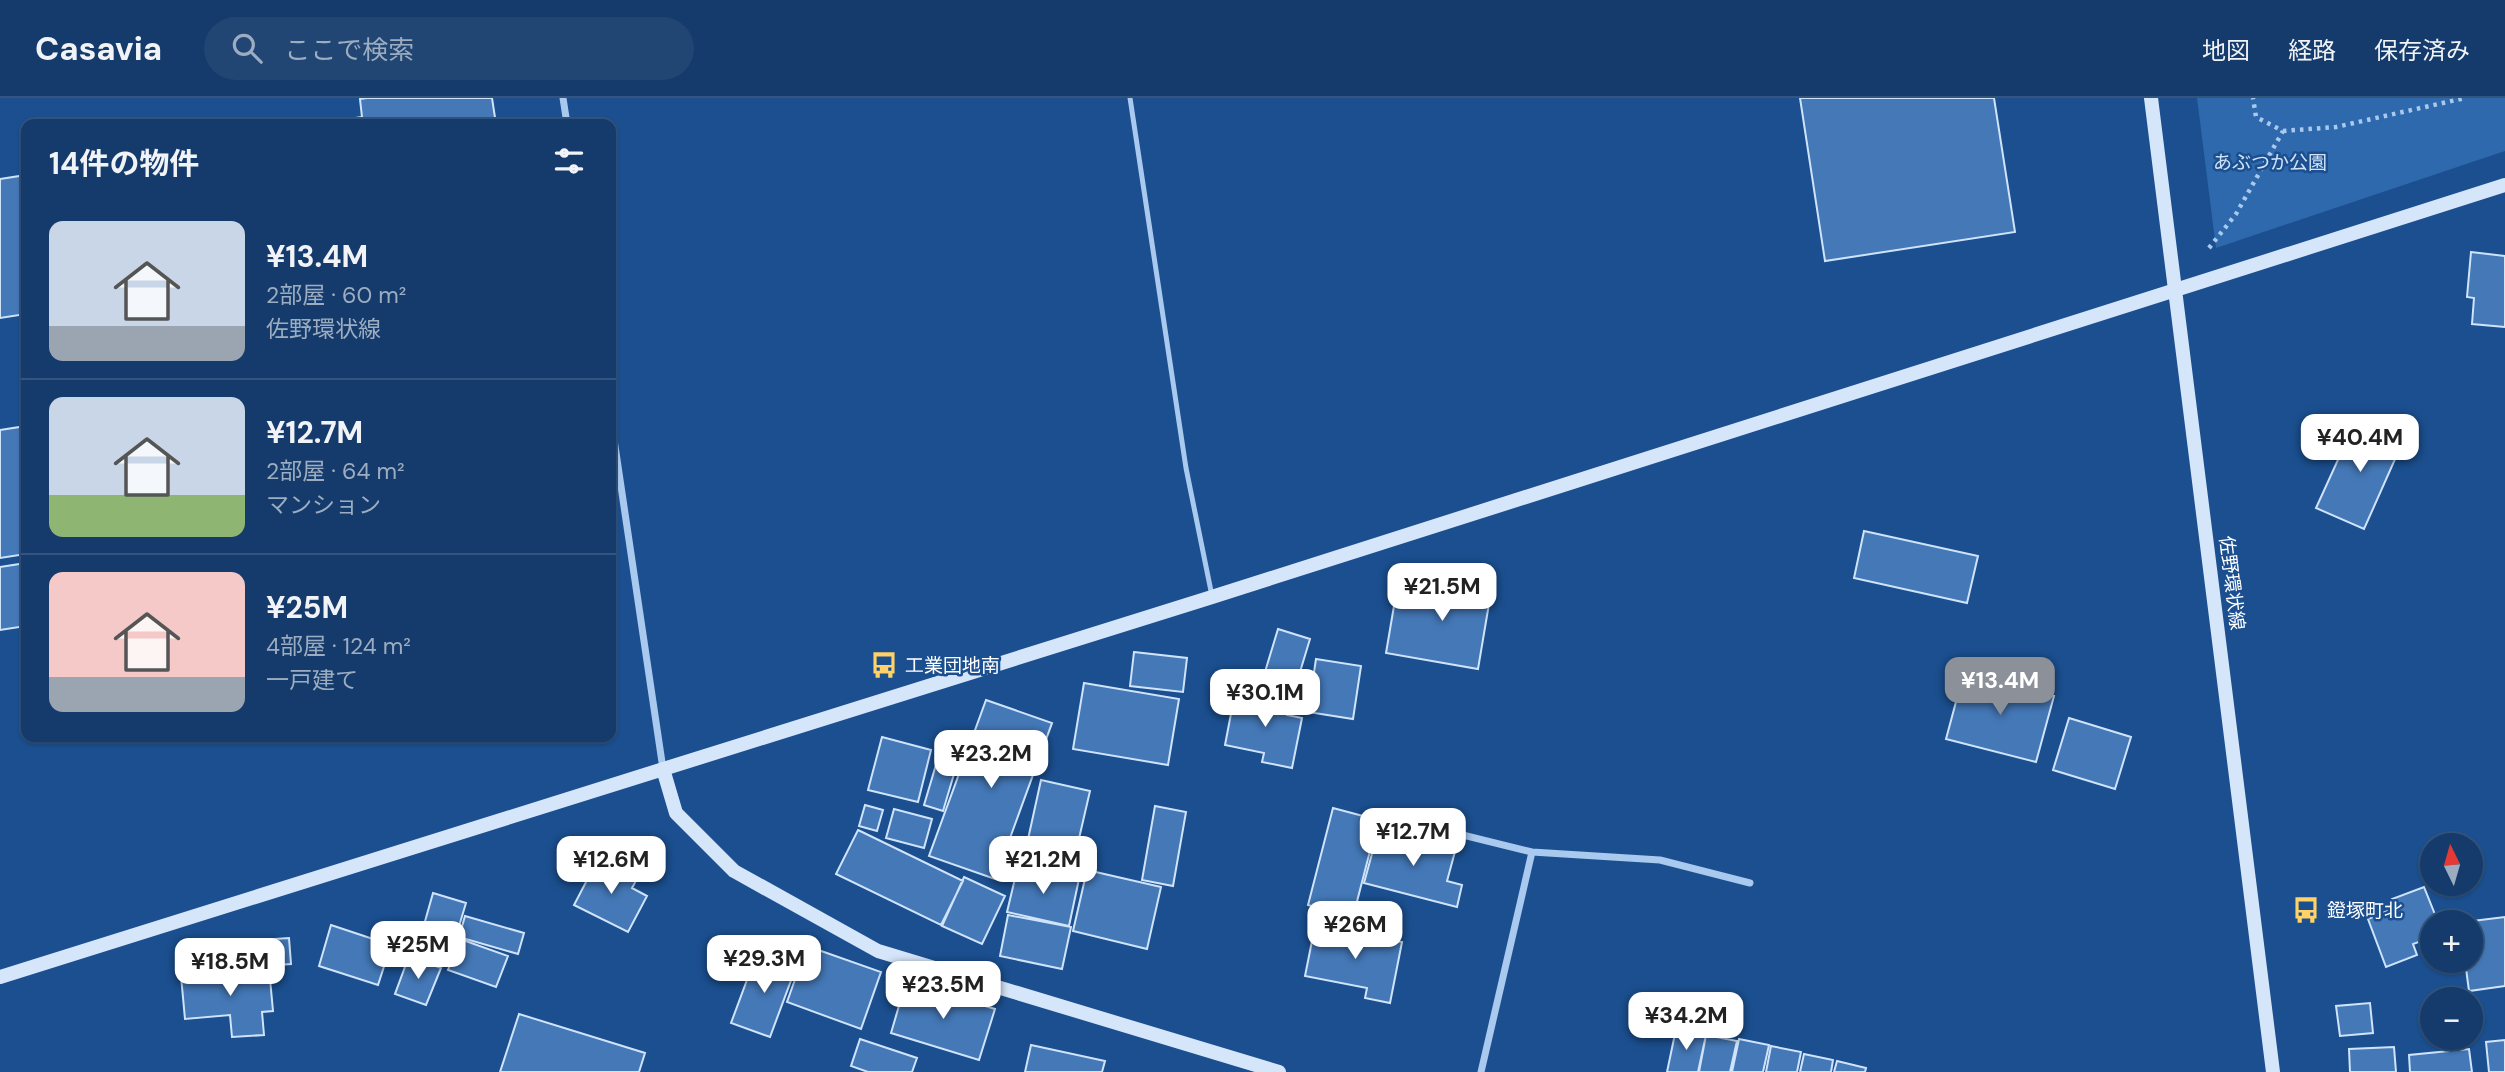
<!DOCTYPE html>
<html lang="ja">
<meta charset="utf-8">
<style>
body{margin:0;font-family:"DM Sans","Noto Sans JP",sans-serif;background:#214673;color:#f1f3f6;height:100vh;display:flex;flex-direction:column;font-size:26px;white-space:nowrap}
*{box-sizing:border-box;margin:0}
p{font-size:23px;color:#9dadc1}
.icon{flex:none;width:38px;height:38px;fill:none;stroke:currentColor;stroke-width:2;stroke-linecap:round;stroke-linejoin:round}
.map{position:relative;flex:1;overflow:hidden}
.panel{position:absolute;left:21px;top:21px;width:595px;height:623px;display:flex;flex-direction:column;background:#143b6b;border-radius:14px;box-shadow:0 2px 5px #0004,0 0 0 2px #33557e}
.panel>*{flex:none}
.needle{width:46px;rotate:355deg}
.buttons{position:absolute;left:2420px;top:735px;display:grid;gap:14px}
.buttons a{display:grid;place-items:center;width:63px;height:63px;border-radius:50%;background:#143b6b;box-shadow:0 2px 5px #0004,0 0 0 2px #33557e;font-size:35px}
.price{position:absolute;translate:-50% -60px;padding:0 16px;border-radius:14px;background:#fff;color:#222;font-size:23px;line-height:46px;filter:drop-shadow(0 2px 4px #0008)}
.price::after{content:'';position:absolute;left:50%;top:42px;width:21px;height:16px;margin-left:-10px;background:inherit;clip-path:polygon(0 0,100% 0,50% 100%)}
.price.selected{background:#8c9099;color:#fff}
ul{padding:0;list-style:none}
li{display:flex;align-items:center;gap:21px;height:175px;padding:0 28px}
li+li{border-top:2px solid #33557e}
li span{display:grid;place-items:center;flex:none;width:196px;height:140px;border-radius:14px;color:#555}
li>.icon{margin-inline-start:auto}
span .icon{width:84px;height:84px;fill:#fffc;stroke-width:1}
li b{font-size:30px}
h2{display:flex;justify-content:space-between;align-items:center;height:84px;padding:0 28px;font-size:30px}
header{display:flex;align-items:center;gap:42px;box-sizing:border-box;height:98px;padding:0 35px;background:#143b6b;border-bottom:2px solid #33557e}
header strong{font-size:33px}
nav{display:flex;gap:38px;margin-inline-start:auto;font-size:24px}
.search{width:490px;height:63px;background:#214673;display:flex;align-items:center;gap:18px;box-sizing:border-box;padding:0 24px;border-radius:38px;color:#9dadc1;font-size:26px}
.map>svg:first-child{display:block}
</style>
<header>
<strong>Casavia</strong>
<div class="search"><svg class="icon" aria-label="search" viewBox="0 0 24 24"><circle cx="10" cy="10" r="6"/><path d="M15 15l6 6"/></svg>ここで検索</div>
<nav><a>地図</a><a>経路</a><a>保存済み</a></nav>
</header>
<div class="map">
<svg width="2505" height="974" viewBox="0 0 2505 974">
<rect width="100%" height="100%" fill="#1b4f8f"/>
<path fill="#2e69ad" d="M 2197,0 L 2505,0 L 2505,53 L 2216,150 Z"/>
<path fill="#4478b7" stroke="#cfe3fa" stroke-width="2" d="M 367,0 L 492,0 L 496,26 L 342,26 L 341,22 L 362,19 L 360,1 Z
M 1800,0 L 1994,0 L 2015,134 L 1825,163 Z
M 26,77 L 26,216 L 0,220 L 0,81 Z
M 2471,154 L 2505,158 L 2505,229 L 2472,226 L 2474,200 L 2467,199 Z
M 2357,320 L 2404,341 L 2364,431 L 2316,410 Z
M 26,328 L 26,456 L 0,460 L 0,332 Z
M 1864,433 L 1978,458 L 1967,505 L 1854,480 Z
M 26,465 L 26,528 L 0,532 L 0,469 Z
M 1446,480 L 1492,488 L 1478,571 L 1386,555 L 1395,502 L 1410,505 L 1414,483 L 1445,488 Z
M 1278,531 L 1310,541 L 1293,597 L 1261,587 Z
M 1134,554 L 1187,560 L 1183,594 L 1130,588 Z
M 1316,561 L 1361,568 L 1353,621 L 1308,614 Z
M 1964,574 L 2054,598 L 2036,664 L 1946,641 Z
M 1084,585 L 1179,601 L 1168,667 L 1073,651 Z
M 1263,595 L 1290,601 L 1287,617 L 1302,620 L 1292,670 L 1262,664 L 1264,655 L 1225,647 L 1234,600 L 1261,605 Z
M 986,602 L 1052,625 L 995,781 L 929,758 Z
M 2069,620 L 2131,639 L 2115,691 L 2053,672 Z
M 882,639 L 931,652 L 918,704 L 868,692 Z
M 938,660 L 957,666 L 943,713 L 924,707 Z
M 1041,682 L 1090,693 L 1071,775 L 1023,764 Z
M 865,707 L 883,712 L 877,733 L 859,728 Z
M 1155,708 L 1186,714 L 1173,788 L 1142,782 Z
M 1333,710 L 1378,722 L 1353,819 L 1308,807 Z
M 894,711 L 932,721 L 924,750 L 886,740 Z
M 1379,730 L 1456,750 L 1447,783 L 1462,787 L 1457,809 L 1364,785 Z
M 858,732 L 963,783 L 941,827 L 836,776 Z
M 598,761 L 637,781 L 632,790 L 647,798 L 628,834 L 574,807 Z
M 1018,768 L 1079,781 L 1069,828 L 1007,814 Z
M 1087,772 L 1161,789 L 1147,851 L 1073,833 Z
M 964,779 L 1005,798 L 982,846 L 942,828 Z
M 2424,789 L 2438,824 L 2432,824 L 2432,839 L 2413,846 L 2417,857 L 2386,869 L 2368,821 L 2395,810 L 2392,801 Z
M 433,795 L 466,805 L 450,858 L 418,848 Z
M 1008,817 L 1071,829 L 1062,871 L 1000,858 Z
M 465,818 L 524,835 L 518,856 L 459,839 Z
M 2505,819 L 2505,888 L 2469,893 L 2465,863 L 2471,863 L 2471,824 L 2464,824 Z
M 331,827 L 391,847 L 378,887 L 319,868 Z
M 1315,828 L 1402,844 L 1390,905 L 1365,900 L 1367,890 L 1305,878 Z
M 289,840 L 291,866 L 262,868 L 260,842 Z
M 460,841 L 508,858 L 496,889 L 448,872 Z
M 807,848 L 881,874 L 861,931 L 787,904 Z
M 757,855 L 796,869 L 770,939 L 731,925 Z
M 409,858 L 441,870 L 426,907 L 395,896 Z
M 269,870 L 273,913 L 262,914 L 264,937 L 232,939 L 230,917 L 185,921 L 181,878 Z
M 906,884 L 995,911 L 979,962 L 891,935 Z
M 2370,905 L 2373,935 L 2340,938 L 2336,908 Z
M 519,916 L 645,955 L 639,974 L 500,974 Z
M 1676,931 L 1706,937 L 1698,974 L 1667,974 Z
M 1706,937 L 1737,943 L 1730,974 L 1699,974 Z
M 860,941 L 917,960 L 912,974 L 868,974 L 851,968 Z
M 1739,941 L 1769,947 L 1763,974 L 1732,974 Z
M 2505,942 L 2505,974 L 2489,974 L 2486,944 Z
M 1031,947 L 1105,963 L 1102,974 L 1025,974 Z
M 1771,948 L 1801,954 L 1797,974 L 1766,974 Z
M 2394,949 L 2396,974 L 2350,974 L 2349,951 Z
M 2469,951 L 2472,974 L 2410,974 L 2409,957 Z
M 1804,956 L 1833,962 L 1831,974 L 1800,974 Z
M 1837,963 L 1866,970 L 1865,974 L 1834,974 Z"/>
<g fill="none" stroke-linecap="round" stroke-linejoin="round">
<path stroke="#a9c9ee" stroke-width="4.5" stroke-dasharray="3.5 5" stroke-linecap="butt" d="M 2283,33 L 2336,29 L 2465,0
M 2209,150 L 2236,116 L 2283,33 L 2256,19 L 2253,0"/>
<path stroke="#a9c9ee" stroke-width="5" d="M 1130,0 L 1186,370 L 1212,498"/>
<path stroke="#a9c9ee" stroke-width="7" d="M 563,0 L 567,26
M 611,321 L 663,671
M 1394,720 L 1532,754 L 1660,762 L 1750,785
M 1481,974 L 1532,754"/>
<path stroke="#d6e6fa" stroke-width="14" d="M 2151,0 L 2273,974
M 663,671 L 676,715 L 734,773 L 878,853 L 1279,974
M 0,879 L 1212,499 L 2505,87"/>
</g>
<defs>
<symbol id="bus-bare" viewBox="-9 -9 18 18"><path d="M-5-6H5V4H4V6H2V4H-2V6H-4V4H-5ZM-3.5-4V0h7V-4ZM-3.5 1.2v1.5H-2V1.2ZM2 1.2v1.5H3.5V1.2Z" fill="#ffd166" stroke="#1b4f8f" stroke-width="2.5" paint-order="stroke"/></symbol>
</defs>
<g fill-rule="evenodd">
<use href="#bus-bare" x="865" y="548" width="38" height="38"/>
<use href="#bus-bare" x="2287" y="793" width="38" height="38"/>
</g>
<g text-anchor="middle" dominant-baseline="central" stroke-width="5" stroke-linejoin="round" paint-order="stroke">
<g font-size="19" fill="#cfe3fa" stroke="#1b4f8f">
<text x="2270" y="64">あぶつか公園</text>
</g>
<g font-size="19" fill="#fff" stroke="#1b4f8f">
<text transform="translate(2232 485) rotate(83)">佐野環状線</text>
</g>
<g font-size="19" fill="#fff" stroke="#1b4f8f" text-anchor="start">
<text x="905" y="567">工業団地南</text>
<text x="2327" y="812">鐙塚町北</text>
</g>
</g>
</svg>
<div class="buttons">
<a><svg class="needle" viewBox="-14 -14 28 28"><path d="M0-13l5 13h-10z" fill="#e53935"/><path d="M0 13l5-13h-10z" fill="#9dadc1"/></svg></a>
<a>+</a>
<a>−</a>
</div>
<b class="price" style="left:2360px;top:376px">¥40.4M</b>
<b class="price" style="left:1442px;top:525px">¥21.5M</b>
<b class="price selected" style="left:2000px;top:619px">¥13.4M</b>
<b class="price" style="left:1265px;top:631px">¥30.1M</b>
<b class="price" style="left:991px;top:692px">¥23.2M</b>
<b class="price" style="left:1413px;top:770px">¥12.7M</b>
<b class="price" style="left:611px;top:798px">¥12.6M</b>
<b class="price" style="left:1043px;top:798px">¥21.2M</b>
<b class="price" style="left:1355px;top:863px">¥26M</b>
<b class="price" style="left:418px;top:883px">¥25M</b>
<b class="price" style="left:764px;top:897px">¥29.3M</b>
<b class="price" style="left:230px;top:900px">¥18.5M</b>
<b class="price" style="left:943px;top:923px">¥23.5M</b>
<b class="price" style="left:1686px;top:954px">¥34.2M</b>
<section class="panel">
<h2>14件の物件<svg class="icon" aria-label="filters" viewBox="0 0 24 24"><path d="M4 7h16M4 17h16"/><circle cx="9" cy="7" r="2"/><circle cx="15" cy="17" r="2"/></svg></h2>
<ul>
<li><span style="background:linear-gradient(#c9d6e8 75%,#9aa5b1 0)"><svg class="icon" aria-label="home" viewBox="0 0 24 24"><path d="M3 11l9-7 9 7M6 9v11h12V9"/></svg></span><div><b>¥13.4M</b><p>2部屋 · 60 m²</p><p>佐野環状線</p></div></li>
<li><span style="background:linear-gradient(#c9d6e8 70%,#8fb573 0)"><svg class="icon" aria-label="home" viewBox="0 0 24 24"><path d="M3 11l9-7 9 7M6 9v11h12V9"/></svg></span><div><b>¥12.7M</b><p>2部屋 · 64 m²</p><p>マンション</p></div></li>
<li><span style="background:linear-gradient(#f6c9c9 75%,#9aa5b1 0)"><svg class="icon" aria-label="home" viewBox="0 0 24 24"><path d="M3 11l9-7 9 7M6 9v11h12V9"/></svg></span><div><b>¥25M</b><p>4部屋 · 124 m²</p><p>一戸建て</p></div></li>
</ul>
</section>
</div>
